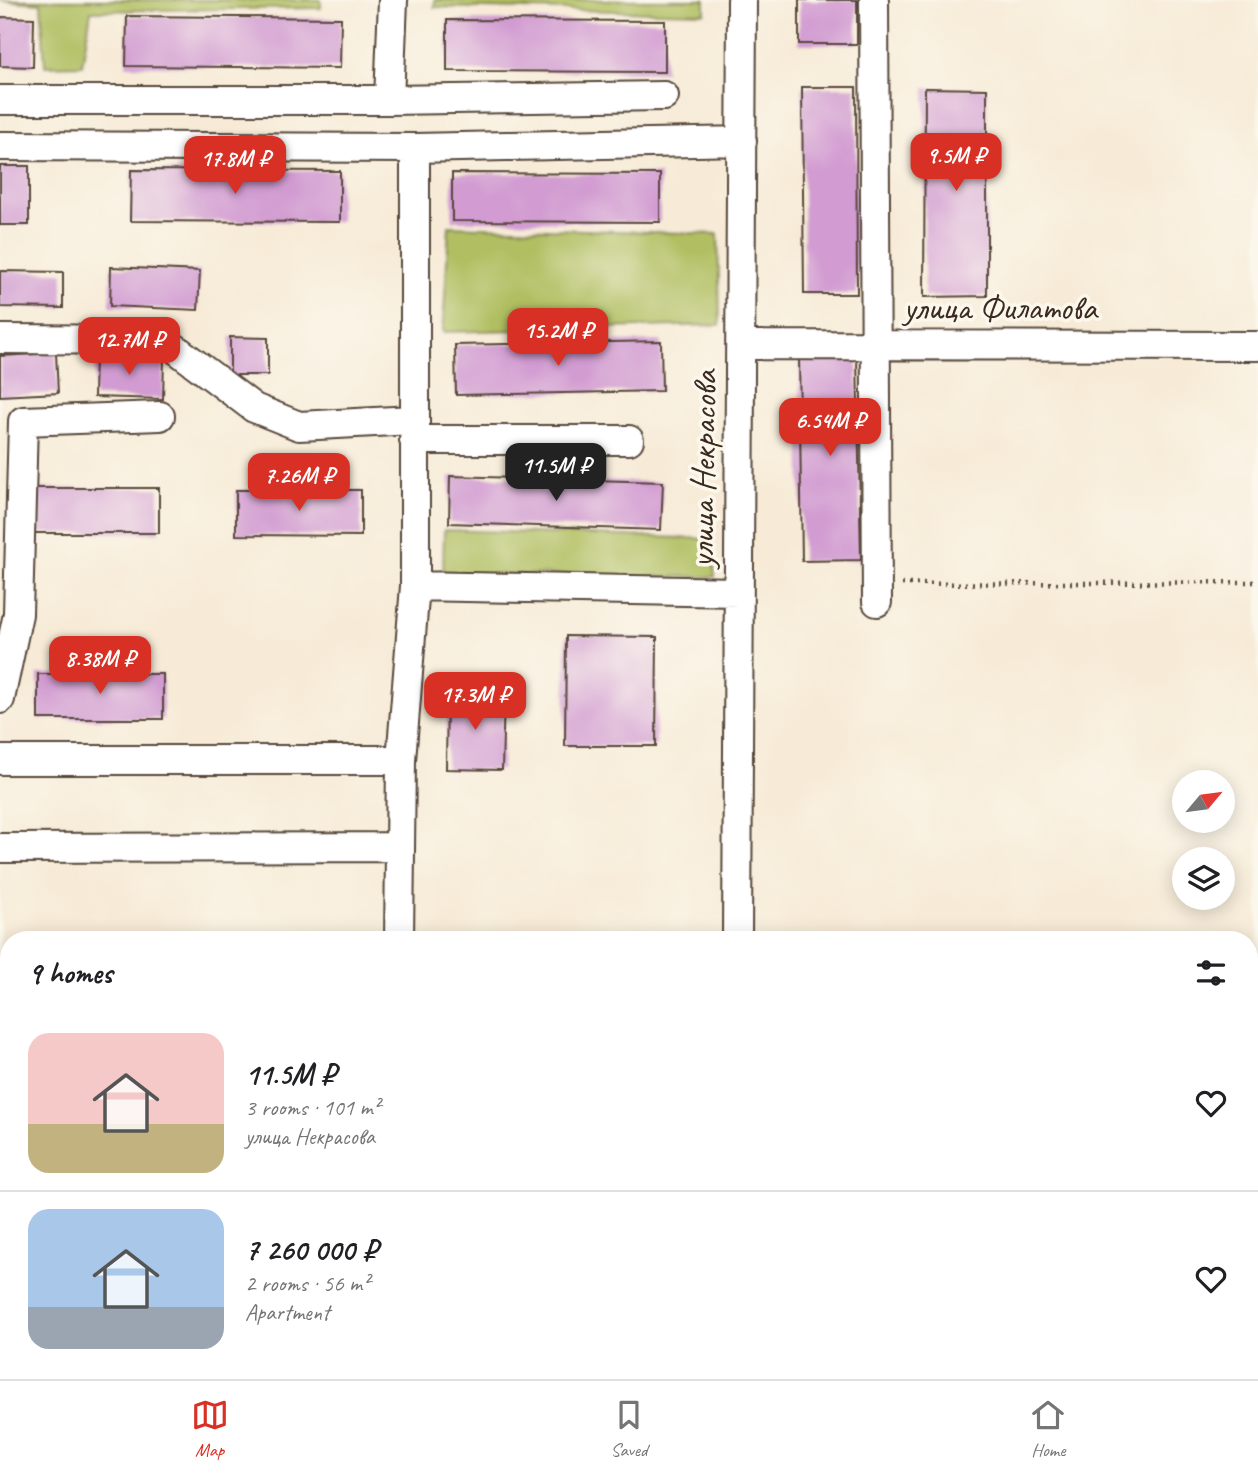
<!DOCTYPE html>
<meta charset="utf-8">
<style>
body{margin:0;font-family:Caveat,sans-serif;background:#f6f6f6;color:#202124;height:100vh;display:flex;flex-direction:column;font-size:26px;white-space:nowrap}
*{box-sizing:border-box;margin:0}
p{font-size:23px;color:#757577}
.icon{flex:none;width:38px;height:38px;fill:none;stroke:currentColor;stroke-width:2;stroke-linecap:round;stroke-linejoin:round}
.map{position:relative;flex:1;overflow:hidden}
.details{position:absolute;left:0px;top:931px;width:1258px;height:448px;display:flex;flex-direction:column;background:#fff;border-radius:28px 28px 0 0;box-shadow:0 4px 18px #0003}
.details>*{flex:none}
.needle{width:46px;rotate:61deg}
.controls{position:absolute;left:1172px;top:770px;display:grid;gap:14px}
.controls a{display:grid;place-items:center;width:63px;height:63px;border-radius:50%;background:#fff;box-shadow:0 4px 18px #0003;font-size:35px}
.price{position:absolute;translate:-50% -60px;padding:0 16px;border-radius:14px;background:#d93025;color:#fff;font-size:23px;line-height:46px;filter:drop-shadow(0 2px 4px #0008)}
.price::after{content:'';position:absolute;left:50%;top:42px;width:21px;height:16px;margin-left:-10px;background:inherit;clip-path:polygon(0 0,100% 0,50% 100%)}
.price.on{background:#222;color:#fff}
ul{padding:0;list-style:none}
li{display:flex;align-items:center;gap:21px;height:175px;padding:0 28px}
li+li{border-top:2px solid #e0e0e0}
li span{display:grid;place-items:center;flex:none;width:196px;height:140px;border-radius:21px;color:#555}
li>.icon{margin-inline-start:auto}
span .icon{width:84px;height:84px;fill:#fffc;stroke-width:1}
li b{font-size:30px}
h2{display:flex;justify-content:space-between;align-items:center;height:84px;padding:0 28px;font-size:30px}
.tabs{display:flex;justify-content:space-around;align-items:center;height:98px;border-top:2px solid #e0e0e0;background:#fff;font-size:19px;color:#757577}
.tabs a{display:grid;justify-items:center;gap:4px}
.tabs .on{color:#d93025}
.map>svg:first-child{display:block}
</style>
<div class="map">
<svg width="1258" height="1379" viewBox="0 0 1258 1379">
<rect width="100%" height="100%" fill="#fbf7ec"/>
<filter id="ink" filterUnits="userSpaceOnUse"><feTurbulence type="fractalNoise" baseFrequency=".0143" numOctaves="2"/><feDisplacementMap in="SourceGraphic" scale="14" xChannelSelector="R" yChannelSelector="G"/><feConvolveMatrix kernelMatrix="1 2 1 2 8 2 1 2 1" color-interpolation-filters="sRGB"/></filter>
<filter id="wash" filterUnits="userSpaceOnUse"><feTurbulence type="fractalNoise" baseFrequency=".00686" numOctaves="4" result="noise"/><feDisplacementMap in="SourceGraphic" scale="28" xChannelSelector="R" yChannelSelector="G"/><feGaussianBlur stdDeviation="1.57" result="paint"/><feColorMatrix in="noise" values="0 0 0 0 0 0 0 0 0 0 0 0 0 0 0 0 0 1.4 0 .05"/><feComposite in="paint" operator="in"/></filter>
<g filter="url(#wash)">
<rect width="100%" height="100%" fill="#f7ebd7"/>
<path fill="#b1bf62" stroke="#767440" stroke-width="2" d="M 0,0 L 321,0 L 321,8 L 91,11 L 82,65 L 45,66 L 41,3 Z
M 435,0 L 705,0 L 705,13 L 434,7 Z
M 449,226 L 718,234 L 720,325 L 443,332 Z
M 444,530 L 712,539 L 715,577 L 443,573 Z"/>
<g id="blocks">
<path fill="#d29cd2" d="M 799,0 L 857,0 L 857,44 L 799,44 Z
M 127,16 L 341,18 L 340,68 L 126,66 Z
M 0,17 L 34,18 L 33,67 L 0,66 Z
M 447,20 L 665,21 L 665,72 L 447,71 Z
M 802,87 L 856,87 L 857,294 L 804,294 Z
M 925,88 L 987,89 L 987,296 L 924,297 Z
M 0,166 L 29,166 L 29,225 L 0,225 Z
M 131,170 L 340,171 L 340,222 L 130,221 Z
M 452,173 L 660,174 L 660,222 L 452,221 Z
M 111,267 L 200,271 L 198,310 L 110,306 Z
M 0,271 L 63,272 L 63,308 L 0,307 Z
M 230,337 L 268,338 L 268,375 L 230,375 Z
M 661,341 L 662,391 L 456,395 L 455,345 Z
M 56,353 L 58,393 L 0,396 L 0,356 Z
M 95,355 L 164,357 L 163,399 L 94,397 Z
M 799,355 L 857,355 L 861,560 L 802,561 Z
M 450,476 L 663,482 L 661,530 L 449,523 Z
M 34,488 L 159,488 L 159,533 L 34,533 Z
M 236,490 L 361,490 L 361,536 L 236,535 Z
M 566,636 L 657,637 L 656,746 L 565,746 Z
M 38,674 L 163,674 L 163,719 L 38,719 Z
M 447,695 L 504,696 L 502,770 L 446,769 Z
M 192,1370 L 624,1370 L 624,1379 L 192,1379 Z"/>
</g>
</g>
<g filter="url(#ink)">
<use href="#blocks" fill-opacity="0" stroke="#57473a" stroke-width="2"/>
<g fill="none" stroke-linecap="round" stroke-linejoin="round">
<defs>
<path id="minor" d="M 874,0 L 877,602
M 0,100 L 389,100 L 664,96
M 389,100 L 393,0
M 0,146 L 415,148 L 742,141
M 0,339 L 164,340 L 254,408 L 299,426 L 413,420
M 742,345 L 1258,346
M 414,440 L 629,440
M 415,586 L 738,592
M 0,699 L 18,614 L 23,421 L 160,416
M 0,760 L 401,760
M 0,848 L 400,847
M 399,940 L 401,760 L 415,586 L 415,148
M 737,940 L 742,0
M 0,1151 L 9,1151
M 1250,1155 L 1258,1155
M 0,1358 L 9,1360
M 58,1370 L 65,1379
M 739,1370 L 739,1379"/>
</defs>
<use href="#minor" stroke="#57473a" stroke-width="32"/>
<path stroke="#57473a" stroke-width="4.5" stroke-dasharray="2 5" stroke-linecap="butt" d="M 902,584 L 1258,582"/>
<use href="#minor" stroke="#fff" stroke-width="28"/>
</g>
</g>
<g text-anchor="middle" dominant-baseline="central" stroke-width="7" stroke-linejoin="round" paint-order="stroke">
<g font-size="35" fill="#3b2a1e" stroke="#fbf7ec">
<text x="1000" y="307">улица Филатова</text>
<text transform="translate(703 469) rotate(-89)">улица Некрасова</text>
</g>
</g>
</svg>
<div class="controls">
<a><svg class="needle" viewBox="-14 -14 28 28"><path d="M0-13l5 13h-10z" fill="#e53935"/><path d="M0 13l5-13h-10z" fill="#757577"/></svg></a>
<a><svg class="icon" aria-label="layers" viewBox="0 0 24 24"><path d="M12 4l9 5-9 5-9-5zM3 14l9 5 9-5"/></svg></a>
</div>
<b class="price" style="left:956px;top:193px">9.5M ₽</b>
<b class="price" style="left:235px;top:196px">17.8M ₽</b>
<b class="price" style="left:558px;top:368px">15.2M ₽</b>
<b class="price" style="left:129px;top:377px">12.7M ₽</b>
<b class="price" style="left:830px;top:458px">6.54M ₽</b>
<b class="price on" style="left:556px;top:503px">11.5M ₽</b>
<b class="price" style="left:299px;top:513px">7.26M ₽</b>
<b class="price" style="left:100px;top:696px">8.38M ₽</b>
<b class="price" style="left:475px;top:732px">17.3M ₽</b>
<section class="details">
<h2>9 homes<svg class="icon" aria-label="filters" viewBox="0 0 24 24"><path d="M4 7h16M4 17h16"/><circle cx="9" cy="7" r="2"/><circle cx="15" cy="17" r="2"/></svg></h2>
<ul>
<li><span style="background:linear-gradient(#f6c9c9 65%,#c2b280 0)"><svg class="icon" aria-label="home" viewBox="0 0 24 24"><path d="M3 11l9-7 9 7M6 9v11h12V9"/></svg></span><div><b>11.5M ₽</b><p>3 rooms · 101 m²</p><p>улица Некрасова</p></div><svg class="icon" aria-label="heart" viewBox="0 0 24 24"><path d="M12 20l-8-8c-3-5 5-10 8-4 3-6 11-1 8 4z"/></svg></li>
<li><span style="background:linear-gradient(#a9c7e8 70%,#9aa5b1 0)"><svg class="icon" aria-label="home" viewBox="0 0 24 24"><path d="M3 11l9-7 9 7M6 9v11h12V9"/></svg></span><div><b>7 260 000 ₽</b><p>2 rooms · 56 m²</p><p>Apartment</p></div><svg class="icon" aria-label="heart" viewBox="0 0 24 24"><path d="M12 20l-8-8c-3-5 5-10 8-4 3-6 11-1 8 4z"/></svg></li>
</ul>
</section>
</div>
<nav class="tabs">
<a class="on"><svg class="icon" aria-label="map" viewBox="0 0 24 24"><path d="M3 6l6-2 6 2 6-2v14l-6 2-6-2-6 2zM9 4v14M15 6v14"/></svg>Map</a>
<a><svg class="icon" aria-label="saved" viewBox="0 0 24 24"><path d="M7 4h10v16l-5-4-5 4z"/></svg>Saved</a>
<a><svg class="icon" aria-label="home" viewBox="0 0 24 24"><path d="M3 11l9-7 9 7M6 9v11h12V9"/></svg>Home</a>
</nav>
